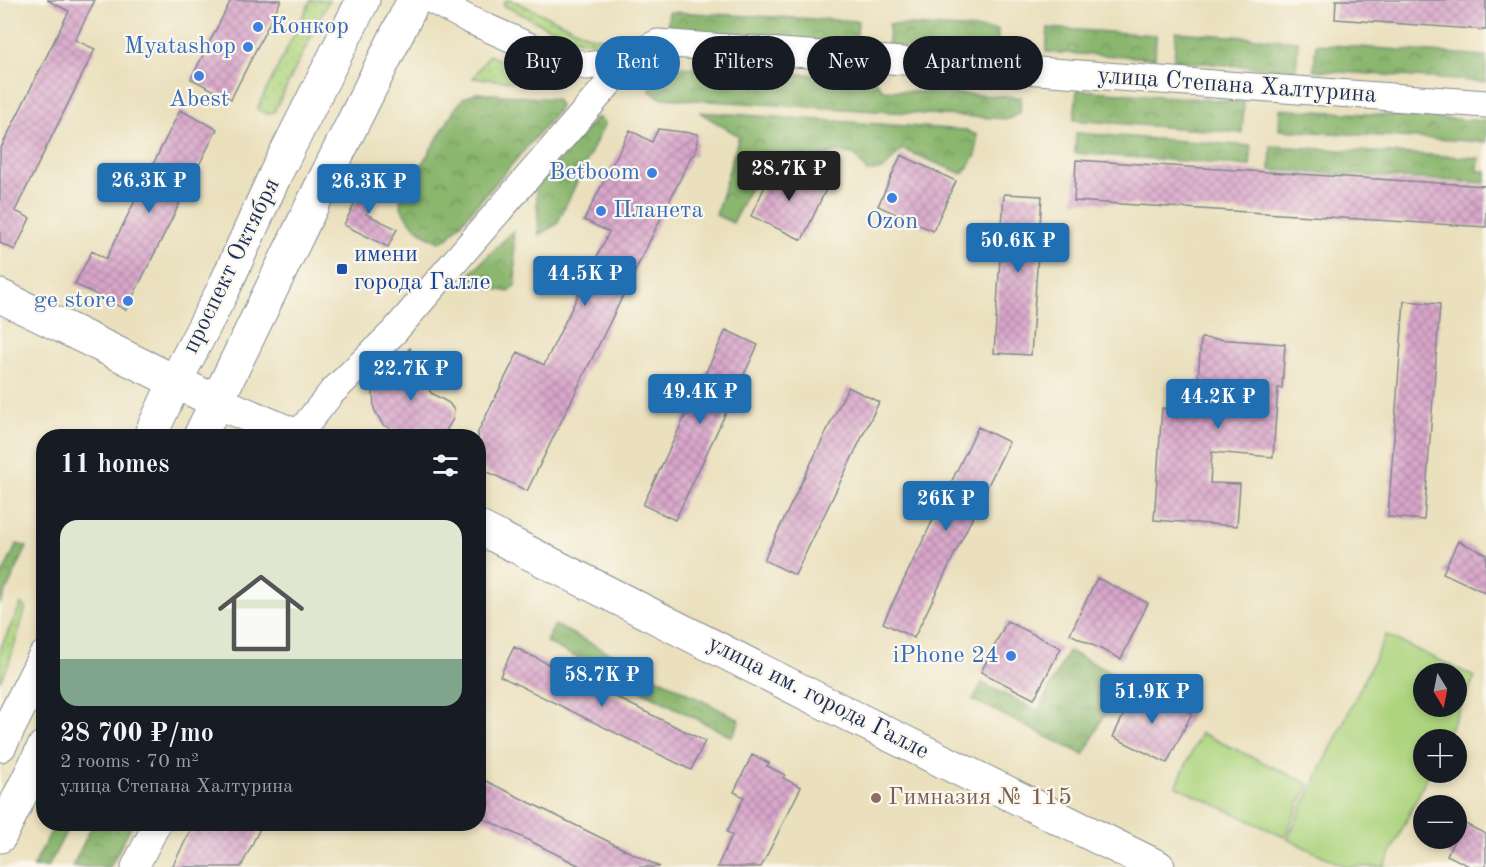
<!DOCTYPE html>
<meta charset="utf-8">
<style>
body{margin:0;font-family:"Old Standard TT",serif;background:#20242c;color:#f1f3f6;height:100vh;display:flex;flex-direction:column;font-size:22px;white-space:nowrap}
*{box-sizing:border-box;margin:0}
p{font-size:20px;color:#9ea1a6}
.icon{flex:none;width:33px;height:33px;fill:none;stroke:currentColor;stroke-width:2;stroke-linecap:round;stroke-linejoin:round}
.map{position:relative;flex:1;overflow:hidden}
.panel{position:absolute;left:36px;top:429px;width:450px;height:402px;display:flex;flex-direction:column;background:#171b24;border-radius:24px;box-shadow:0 3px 9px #0003}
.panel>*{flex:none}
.top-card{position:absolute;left:504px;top:36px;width:570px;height:54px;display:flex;gap:12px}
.needle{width:39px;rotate:170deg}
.fabs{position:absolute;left:1413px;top:663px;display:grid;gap:12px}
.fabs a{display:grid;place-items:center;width:54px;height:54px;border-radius:50%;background:#171b24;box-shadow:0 3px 9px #0003;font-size:30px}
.price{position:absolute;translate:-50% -51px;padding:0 14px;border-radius:6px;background:#1f6fb2;color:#fff;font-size:20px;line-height:39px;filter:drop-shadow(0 2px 3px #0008)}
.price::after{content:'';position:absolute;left:50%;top:36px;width:18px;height:14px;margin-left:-9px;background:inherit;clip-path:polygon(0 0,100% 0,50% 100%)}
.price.active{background:#222;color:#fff}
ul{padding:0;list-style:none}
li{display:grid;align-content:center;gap:12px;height:318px;padding:0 24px}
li+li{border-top:2px solid #363941}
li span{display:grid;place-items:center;height:186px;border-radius:18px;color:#555}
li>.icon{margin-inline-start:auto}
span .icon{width:108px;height:108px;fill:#fffc;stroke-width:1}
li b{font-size:26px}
h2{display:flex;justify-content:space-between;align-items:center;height:72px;padding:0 24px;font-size:26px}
.tag{padding:0 21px;border-radius:27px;background:#171b24;box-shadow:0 3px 9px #0003;font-size:21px;line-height:54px}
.tag.active{background:#1f6fb2;color:#fff}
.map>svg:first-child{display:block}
</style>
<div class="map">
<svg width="1486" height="867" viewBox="0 0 1486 867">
<defs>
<pattern id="grass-dots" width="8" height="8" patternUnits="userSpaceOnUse" patternTransform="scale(1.5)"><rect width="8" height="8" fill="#add47e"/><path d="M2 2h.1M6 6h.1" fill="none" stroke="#94b66f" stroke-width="1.8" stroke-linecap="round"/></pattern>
<pattern id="forest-crowns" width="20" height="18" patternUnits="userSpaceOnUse" patternTransform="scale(1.5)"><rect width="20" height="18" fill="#8ab66d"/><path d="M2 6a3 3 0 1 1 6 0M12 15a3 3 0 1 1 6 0" fill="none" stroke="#70945d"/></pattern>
<pattern id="building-cross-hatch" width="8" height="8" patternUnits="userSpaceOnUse" patternTransform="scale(1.5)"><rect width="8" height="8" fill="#d9a6ca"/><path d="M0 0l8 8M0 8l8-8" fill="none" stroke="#af88a7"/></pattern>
</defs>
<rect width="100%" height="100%" fill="#fbf7ec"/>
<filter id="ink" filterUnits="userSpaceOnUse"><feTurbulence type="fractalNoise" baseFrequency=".0167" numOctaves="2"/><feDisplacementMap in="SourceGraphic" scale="12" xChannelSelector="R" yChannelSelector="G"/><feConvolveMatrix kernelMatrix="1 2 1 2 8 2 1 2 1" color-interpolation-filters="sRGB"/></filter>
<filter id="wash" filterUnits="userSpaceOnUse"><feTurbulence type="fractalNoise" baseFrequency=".008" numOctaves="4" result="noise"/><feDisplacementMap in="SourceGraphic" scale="24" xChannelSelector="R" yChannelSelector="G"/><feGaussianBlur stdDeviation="1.35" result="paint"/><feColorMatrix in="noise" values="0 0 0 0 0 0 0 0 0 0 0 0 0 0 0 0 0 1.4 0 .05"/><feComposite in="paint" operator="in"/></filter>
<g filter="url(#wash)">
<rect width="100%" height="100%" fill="#eae0bd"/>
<path fill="url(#grass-dots)" stroke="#64826e" stroke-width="1.5" d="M 311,0 L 329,0 L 274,112 L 266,114 L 257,109 Z
M 506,0 L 512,0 L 590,36 L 603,38 L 628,35 C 587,57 540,22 503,5 Z
M 489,55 L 548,82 L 540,84 L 473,78 Z
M 21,604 L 26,607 L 9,663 L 0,681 L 0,649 Z"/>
<path fill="url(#forest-crowns)" stroke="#527266" stroke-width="1.5" d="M 669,12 L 858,21 L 856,44 L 667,33 Z
M 889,24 L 998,30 L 997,53 L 888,47 Z
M 1048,28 L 1156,35 L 1155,58 L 1046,52 Z
M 1176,32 L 1298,41 L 1296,70 L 1174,61 Z
M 1316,44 L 1486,56 L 1486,82 L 1314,70 Z
M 661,66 L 873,78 L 883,90 L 1021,97 L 1020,113 L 1009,119 L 661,98 L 650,91 C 649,78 648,72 661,66 Z
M 1077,90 L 1244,102 L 1242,133 L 1074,120 Z
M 477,93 L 556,99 L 560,105 L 556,113 L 447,239 L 439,242 C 425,236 401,218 400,201 L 455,109 L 464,98 Z
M 1280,109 L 1486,121 L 1486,142 L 1279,130 Z
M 699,112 L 965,130 L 977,135 L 976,155 L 963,174 L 902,149 L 884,169 L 867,172 L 854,154 L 835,152 L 808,162 L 777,153 L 766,153 L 733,223 L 716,215 L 739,136 Z
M 597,117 L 605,123 L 557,224 L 539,235 L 536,187 Z
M 1076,133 L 1251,146 L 1250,166 L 1075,153 Z
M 1271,146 L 1479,158 L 1478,171 L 1486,171 L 1486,183 L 1270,170 Z
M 513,231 L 516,284 L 509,292 C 493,290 480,285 469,275 Z
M 17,544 L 27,547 L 0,604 L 0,579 Z
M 555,625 L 740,720 L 732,737 L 546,642 Z
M 1068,651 L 1123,678 L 1084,755 L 973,700 L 982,683 L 1038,711 Z
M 55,824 L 70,824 L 48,867 L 33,867 Z
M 93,824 L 132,824 L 110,867 L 72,867 Z"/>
<path fill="#add47e" stroke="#64826e" stroke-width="1.5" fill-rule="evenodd" d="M 1386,635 L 1475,677 L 1445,739 L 1424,740 L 1424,772 L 1429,773 L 1384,867 L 1346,867 L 1287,839 ZM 1424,674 L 1456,674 L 1456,706 L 1424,706 Z
M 1201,733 L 1309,784 L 1284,837 L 1176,786 Z"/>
<g id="blocks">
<path fill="url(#building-cross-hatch)" d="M 47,0 L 95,0 L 75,40 L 95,49 L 15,211 L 30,218 L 15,250 L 0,243 L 0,150 L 69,11 Z
M 231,0 L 281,0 L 231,99 L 191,79 Z
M 1336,0 L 1486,0 L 1486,30 L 1335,19 Z
M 180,110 L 217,129 L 126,310 L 75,284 L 92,251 L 106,259 Z
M 658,129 L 698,134 L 695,155 L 692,155 L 527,491 L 478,467 L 478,432 L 518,352 L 544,365 L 609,232 L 584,220 L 630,130 L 652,142 Z
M 901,155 L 956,181 L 933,231 L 878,206 Z
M 1076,160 L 1486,186 L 1486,227 L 1074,201 Z
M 776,163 L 827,187 L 802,240 L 751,216 Z
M 369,174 L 382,181 L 366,214 L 397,229 L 388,247 L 344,225 Z
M 1004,194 L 1042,196 L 1031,355 L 994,353 Z
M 1404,301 L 1440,304 L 1424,520 L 1388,517 Z
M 726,330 L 758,345 L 675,520 L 643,505 Z
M 1201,338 L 1285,344 L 1282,388 L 1278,388 L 1273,457 L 1212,452 L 1210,483 L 1240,484 L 1237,526 L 1154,520 L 1162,408 L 1196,410 Z
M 410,348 L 431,393 L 449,403 L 454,410 L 453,419 L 443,436 L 405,436 L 383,425 L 374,409 L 373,393 Z
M 848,387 L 879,402 L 795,575 L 764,560 Z
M 978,427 L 1009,442 L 914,638 L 883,623 Z
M 1458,541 L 1486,554 L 1486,593 L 1443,573 Z
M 1097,578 L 1148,603 L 1121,659 L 1070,634 Z
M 1007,621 L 1061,648 L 1034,699 L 981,672 Z
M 514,647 L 705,741 L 691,770 L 500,676 Z
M 1137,687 L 1192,713 L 1167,763 L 1113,737 Z
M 752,755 L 769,763 L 767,766 L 785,775 L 783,778 L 801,787 L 761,867 L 717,867 L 732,835 L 727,832 L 744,797 L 734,792 Z
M 478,777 L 660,867 L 582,867 L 524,838 L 478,816 Z
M 1463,823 L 1486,834 L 1486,867 L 1471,867 L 1447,855 Z
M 194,824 L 262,824 L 241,867 L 172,867 Z"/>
</g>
</g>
<g filter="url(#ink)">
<use href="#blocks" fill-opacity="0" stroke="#82888e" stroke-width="1.5"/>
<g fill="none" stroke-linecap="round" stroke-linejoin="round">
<defs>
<path id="minor" d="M 432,0 L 470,20 L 544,53 L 586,66 L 619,62 L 658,43 L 1486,104
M 297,436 L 332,392 L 394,332 L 617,74 L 619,62
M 135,867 L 157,824"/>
<path id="major" d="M 0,296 L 217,402 L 296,436
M 150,436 L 175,382 L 223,290 L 276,173 L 363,0
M 200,436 L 318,193 L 414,0
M 478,527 L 821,701 L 1158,867
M 0,745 L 44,658
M 0,836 L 44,747"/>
</defs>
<use href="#minor" stroke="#82888e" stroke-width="29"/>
<use href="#major" stroke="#82888e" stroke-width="35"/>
<use href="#minor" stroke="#fff" stroke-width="27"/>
<use href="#major" stroke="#fff" stroke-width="33"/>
</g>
</g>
<g fill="#3f7fe0" stroke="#fbf7ec" stroke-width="2">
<circle cx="258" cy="27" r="6"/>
<circle cx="248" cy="47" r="6"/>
<circle cx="199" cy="76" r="6"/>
<circle cx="652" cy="173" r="6"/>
<circle cx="892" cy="198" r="6"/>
<circle cx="601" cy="211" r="6"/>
<circle cx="128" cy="301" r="6"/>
<circle cx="1011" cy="656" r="6"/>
</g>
<rect fill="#1a4fb4" stroke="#fbf7ec" stroke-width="2" x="336" y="263" width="12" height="12" rx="3"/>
<circle fill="#8d6e63" stroke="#fbf7ec" stroke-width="2" cx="876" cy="798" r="6"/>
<g text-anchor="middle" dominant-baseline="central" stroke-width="4.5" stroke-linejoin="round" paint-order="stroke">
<g font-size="24" fill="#366cbe" stroke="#fbf7ec" text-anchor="end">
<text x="270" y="27" text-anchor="start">Конкор</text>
<text x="236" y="47">Myatashop</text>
<text x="199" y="100" text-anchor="middle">Abest</text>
<text x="640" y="173">Betboom</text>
<text x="613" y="211" text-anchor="start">Планета</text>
<text x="892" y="222" text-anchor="middle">Ozon</text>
<text x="116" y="301">ge store</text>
<text x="999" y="656">iPhone 24</text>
</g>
<g font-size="24" fill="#1b2f5e" stroke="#fbf7ec">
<text transform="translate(1237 86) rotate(4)">улица Степана Халтурина</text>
<text transform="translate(232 266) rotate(-64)">проспект Октября</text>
<text transform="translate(818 698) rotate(27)">улица им. города Галле</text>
</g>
<g font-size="24" fill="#164399" stroke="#fbf7ec" text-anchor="start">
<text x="354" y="255">имени<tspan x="354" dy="28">города Галле</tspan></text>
</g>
<g font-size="24" fill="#785e54" stroke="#fbf7ec" text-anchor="start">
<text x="888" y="798">Гимназия № 115</text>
</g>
</g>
</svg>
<div class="fabs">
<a><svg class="needle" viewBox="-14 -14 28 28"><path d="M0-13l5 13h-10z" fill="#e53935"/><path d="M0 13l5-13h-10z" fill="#9ea1a6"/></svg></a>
<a>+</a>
<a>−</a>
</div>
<b class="price active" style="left:789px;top:202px">28.7K ₽</b>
<b class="price" style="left:149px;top:214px">26.3K ₽</b>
<b class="price" style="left:369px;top:215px">26.3K ₽</b>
<b class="price" style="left:1018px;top:274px">50.6K ₽</b>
<b class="price" style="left:585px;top:307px">44.5K ₽</b>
<b class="price" style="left:411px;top:402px">22.7K ₽</b>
<b class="price" style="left:700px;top:425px">49.4K ₽</b>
<b class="price" style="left:1218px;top:430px">44.2K ₽</b>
<b class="price" style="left:946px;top:532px">26K ₽</b>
<b class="price" style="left:602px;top:708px">58.7K ₽</b>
<b class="price" style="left:1152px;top:725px">51.9K ₽</b>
<div class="top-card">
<a class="tag">Buy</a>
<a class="tag active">Rent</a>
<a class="tag">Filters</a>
<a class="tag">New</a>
<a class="tag">Apartment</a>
</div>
<section class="panel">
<h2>11 homes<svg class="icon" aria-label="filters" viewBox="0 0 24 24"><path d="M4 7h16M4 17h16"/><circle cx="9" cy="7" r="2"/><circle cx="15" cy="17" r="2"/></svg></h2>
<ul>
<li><span style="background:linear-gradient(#dfe7d0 75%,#7fa58c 0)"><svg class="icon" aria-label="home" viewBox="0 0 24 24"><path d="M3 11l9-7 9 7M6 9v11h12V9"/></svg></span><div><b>28 700 ₽/mo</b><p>2 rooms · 70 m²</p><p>улица Степана Халтурина</p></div></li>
</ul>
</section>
</div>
